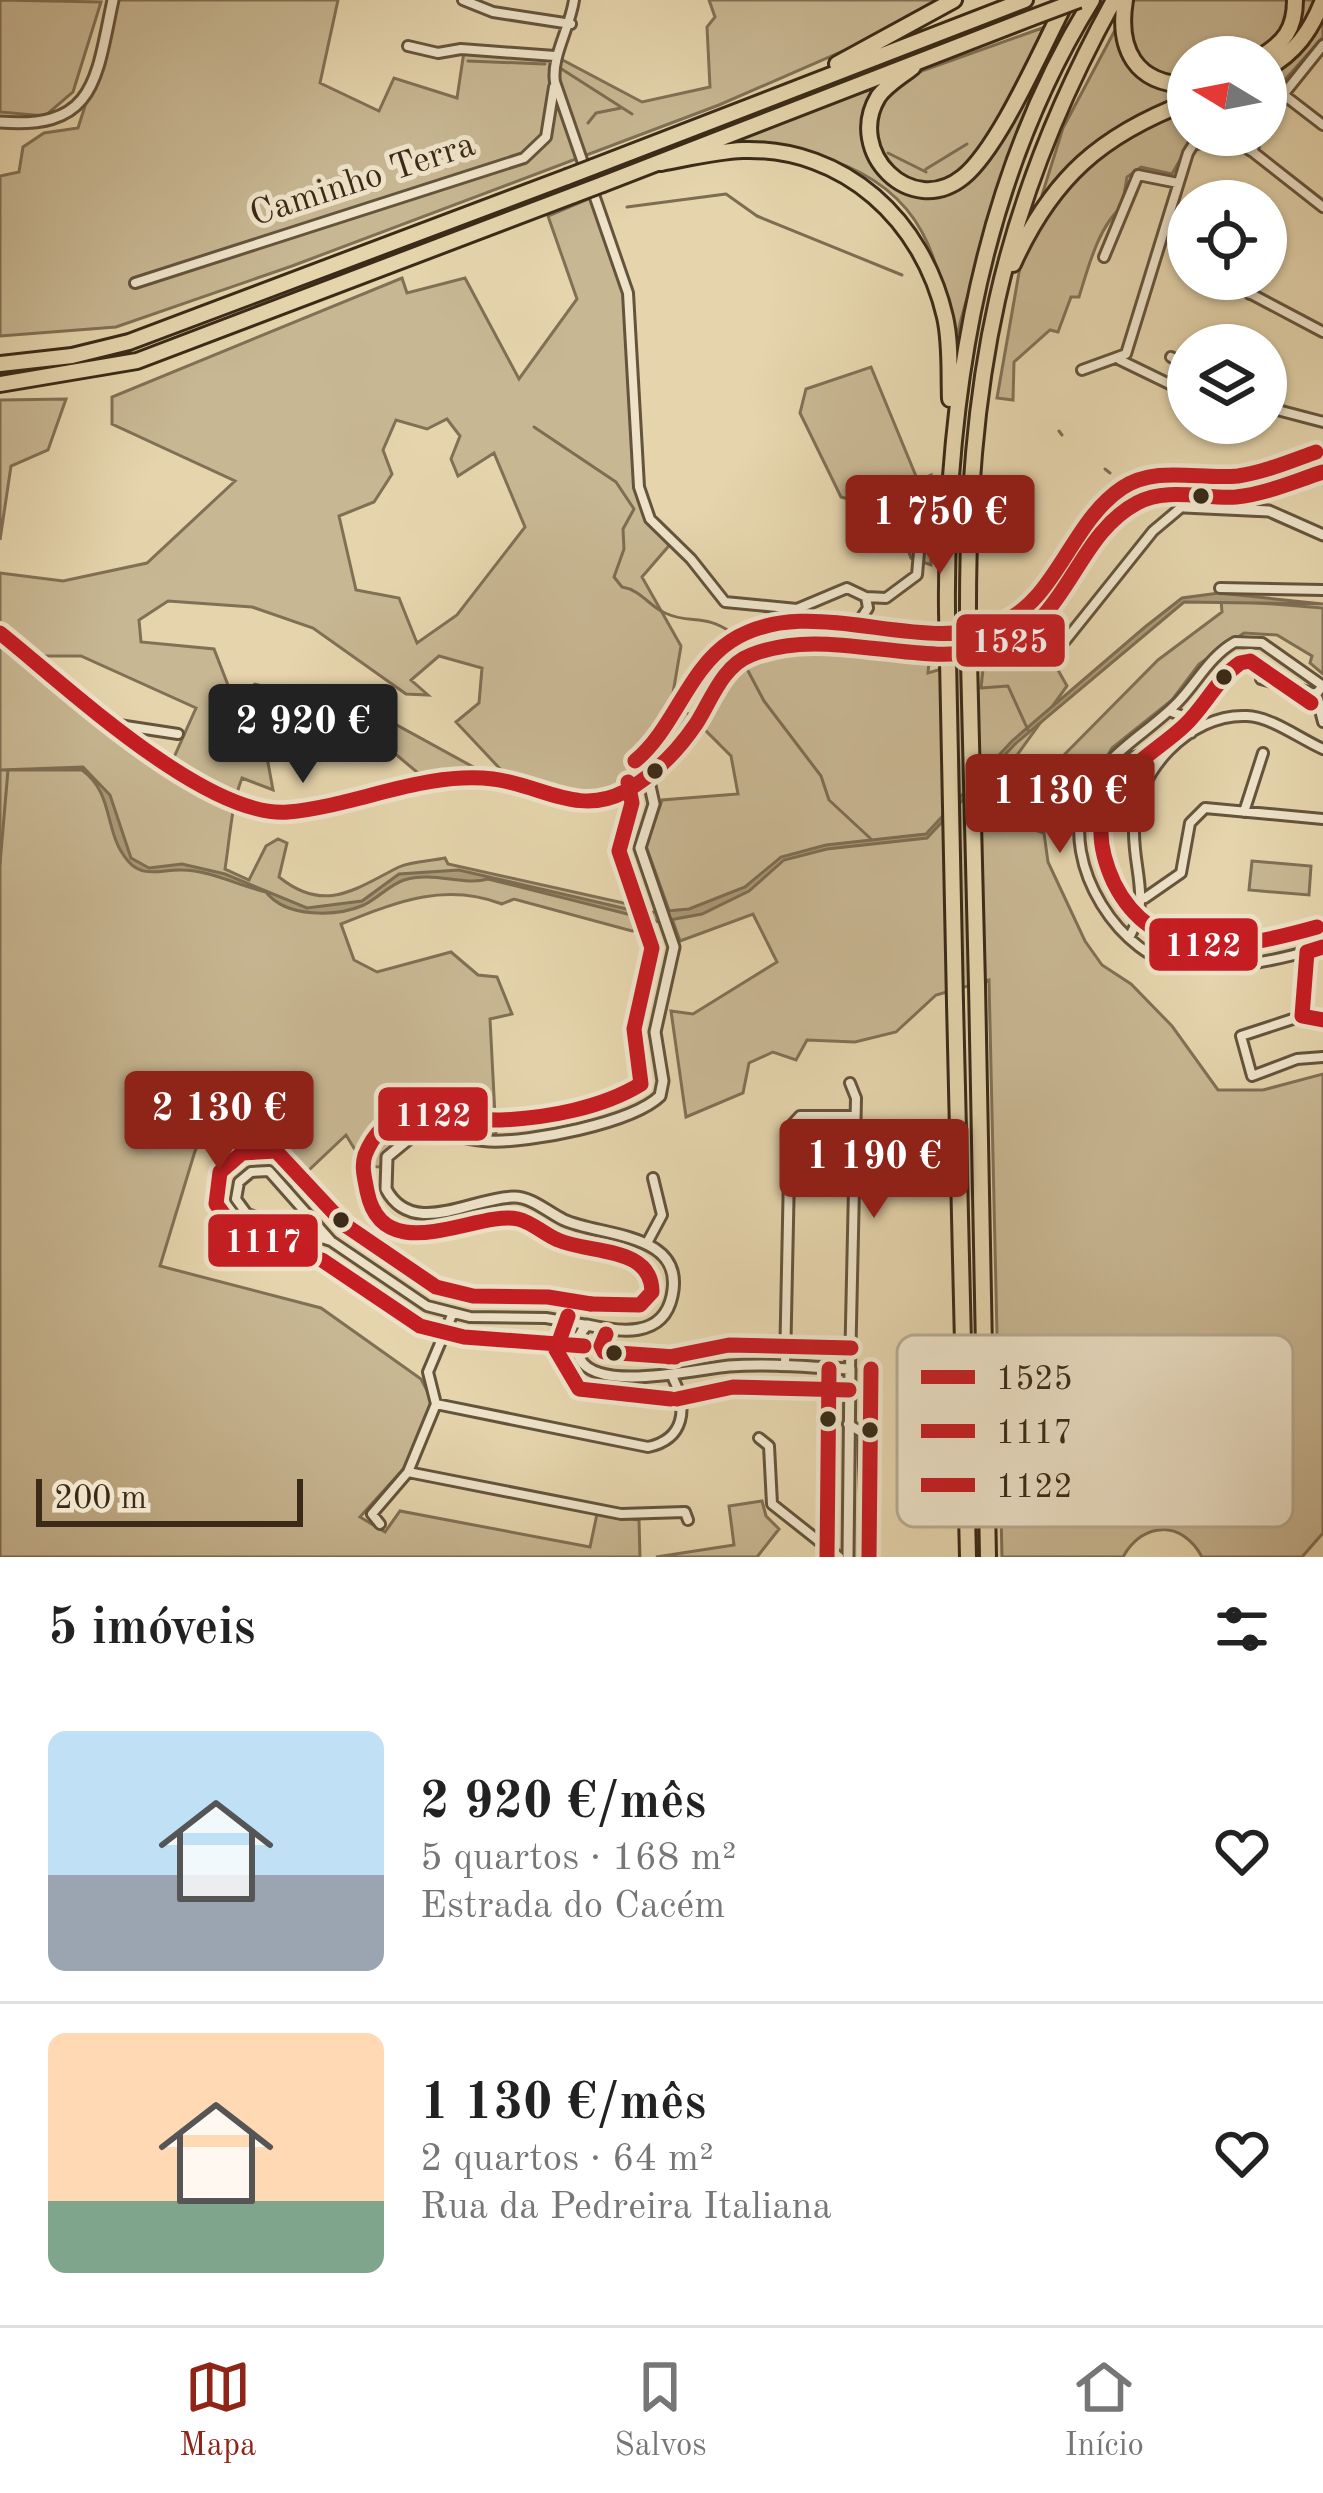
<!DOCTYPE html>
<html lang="pt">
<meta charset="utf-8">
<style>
body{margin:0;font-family:"Old Standard TT",serif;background:#f6f6f6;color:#222;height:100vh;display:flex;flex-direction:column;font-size:45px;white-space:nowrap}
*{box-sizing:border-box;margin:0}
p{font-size:39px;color:#767676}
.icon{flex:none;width:66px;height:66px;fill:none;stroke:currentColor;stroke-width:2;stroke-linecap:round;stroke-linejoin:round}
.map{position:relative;height:1557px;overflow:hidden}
.side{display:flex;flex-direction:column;background:#fff;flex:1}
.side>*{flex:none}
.needle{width:78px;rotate:280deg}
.fabs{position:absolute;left:1167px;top:36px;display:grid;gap:24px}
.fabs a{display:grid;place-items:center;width:120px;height:120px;border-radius:50%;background:#fff;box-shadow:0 3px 9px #0004;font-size:60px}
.scale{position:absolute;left:36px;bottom:30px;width:267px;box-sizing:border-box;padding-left:12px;border:6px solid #3a2a17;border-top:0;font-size:33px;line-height:42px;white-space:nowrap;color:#3a2a17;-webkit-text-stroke:9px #eee3c9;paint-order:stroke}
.price{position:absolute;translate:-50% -102px;padding:0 27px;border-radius:12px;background:#8f2418;color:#fff;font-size:39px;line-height:78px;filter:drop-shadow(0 3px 6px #0008)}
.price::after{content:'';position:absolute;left:50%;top:72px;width:36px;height:27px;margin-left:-18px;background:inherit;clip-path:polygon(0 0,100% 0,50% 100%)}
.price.selected{background:#222;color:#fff}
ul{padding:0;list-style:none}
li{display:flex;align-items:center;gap:36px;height:300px;padding:0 48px}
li+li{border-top:3px solid #e0e0e0}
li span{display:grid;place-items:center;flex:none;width:336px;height:240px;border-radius:18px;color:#555}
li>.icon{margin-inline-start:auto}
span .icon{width:144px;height:144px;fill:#fffc;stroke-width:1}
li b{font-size:51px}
h2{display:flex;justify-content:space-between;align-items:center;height:144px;padding:0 48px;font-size:51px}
.menu{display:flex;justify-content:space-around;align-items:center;height:168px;border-top:3px solid #e0e0e0;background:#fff;font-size:33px;color:#767676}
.menu a{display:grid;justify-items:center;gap:6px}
.menu .selected{color:#8f2418}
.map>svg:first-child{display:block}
</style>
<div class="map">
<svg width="1323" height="1557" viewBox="0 0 1323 1557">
<rect width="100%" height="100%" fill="#e5d4ac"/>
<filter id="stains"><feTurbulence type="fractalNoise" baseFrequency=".00167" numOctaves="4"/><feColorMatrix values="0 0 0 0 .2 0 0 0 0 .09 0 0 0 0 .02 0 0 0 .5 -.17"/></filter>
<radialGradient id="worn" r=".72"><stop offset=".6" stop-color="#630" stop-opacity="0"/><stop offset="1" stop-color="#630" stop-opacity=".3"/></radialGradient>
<path fill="#c8b793" stroke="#817055" stroke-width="3" fill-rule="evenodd" d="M 0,0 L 101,2 L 73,92 L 45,116 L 0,112 Z
M 119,0 L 338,0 L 320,83 L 379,111 L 394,78 L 457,98 L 465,45 L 555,56 L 642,102 L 710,87 L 707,27 L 715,17 L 709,0 L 941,0 L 889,31 L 719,105 L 292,266 L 116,327 L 0,336 L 0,176 L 19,172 L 23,147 L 44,133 L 78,128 Z
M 1131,0 L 1323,0 L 1323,37 L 1266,101 L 1266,57 L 1188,57 L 1188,135 L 1194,135 L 1172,174 L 1141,167 L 1127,177 L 1122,207 C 1099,225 1088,268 1079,297 L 1071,297 L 1058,332 L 1050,330 L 1014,362 L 1013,400 L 997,398 L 1023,250 L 1050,208 L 1042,195 L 1063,128 Z
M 1042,28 C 1031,138 977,241 954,349 C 946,309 942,269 922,232 C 883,160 791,143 718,144 Z
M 595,196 C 606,227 621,260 627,293 C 643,372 610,481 673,541 L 642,577 L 681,646 L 672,699 L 697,722 L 730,670 L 770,649 L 930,651 L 928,673 L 1041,640 L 1067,686 L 1012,762 L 1035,774 L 1031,784 L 1044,764 L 1061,758 L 1158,660 L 1222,612 L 1221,600 L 1323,608 L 1323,674 L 1310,663 L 1312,656 L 1277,635 L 1244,633 L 1199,664 L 1172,700 L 1112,748 L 1084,798 L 1035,830 L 1044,833 L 1048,862 L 1085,941 L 1102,965 L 1131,984 L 1172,1026 L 1218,1090 L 1263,1090 L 1323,1074 L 1323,1533 L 1302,1557 L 1202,1557 C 1182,1520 1143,1521 1123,1557 L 1002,1557 L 989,980 L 936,995 L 896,1032 L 855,1042 L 807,1040 L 796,1060 L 773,1052 L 749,1063 L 743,1093 L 686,1117 L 671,1011 L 693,1014 L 777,962 L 753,914 L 680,941 L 646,846 L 662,800 L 738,794 L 731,756 L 698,723 L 648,777 L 586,799 L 504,773 L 456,722 L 479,703 L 482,668 L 439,656 L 411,680 L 428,695 L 406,694 L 313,628 L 252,607 L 168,601 L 139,620 L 141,642 L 214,649 L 233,698 L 255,684 L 382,717 L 477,769 L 470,774 L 418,773 L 380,741 L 262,730 L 273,790 L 242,778 C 231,806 230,838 225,869 L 249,880 L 266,846 L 278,839 L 287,843 L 279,877 C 325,914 355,889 399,867 C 412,861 431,861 445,858 L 448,864 L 646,908 L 652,927 L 632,931 L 514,899 L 502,904 C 444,882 397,902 341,924 L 354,960 L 377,972 L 451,952 L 478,975 L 497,977 L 512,1014 L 490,1019 L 496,1135 C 447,1127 401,1110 380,1167 L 365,1166 L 346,1135 L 292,1186 L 279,1171 L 290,1120 L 249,1113 L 244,1139 L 213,1119 L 195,1151 L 160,1266 L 321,1308 L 421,1379 L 432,1400 L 406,1466 L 360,1517 L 385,1532 L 400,1511 L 590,1547 L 597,1514 L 639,1520 L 640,1557 L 0,1557 L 0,573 L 63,581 L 147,563 L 235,481 L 112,424 L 112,397 L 402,278 L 407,293 L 465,278 L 519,379 L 577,299 L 548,216 ZM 447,419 L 460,436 L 451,459 L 458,476 L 494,453 L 525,527 L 457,615 L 417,643 L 399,598 L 356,590 L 339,516 L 374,502 L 392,474 L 383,450 L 396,420 L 427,429 ZM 20,656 L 81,656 L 196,708 L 167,773 Z
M 871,367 L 918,481 L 931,475 L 931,565 L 911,558 L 895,512 L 841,497 L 800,413 L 806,389 Z
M 66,399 L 48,450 L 11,466 L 0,540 L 0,400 Z
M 1252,861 L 1311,866 L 1309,895 L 1249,890 Z
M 762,1501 L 766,1516 L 779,1529 L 757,1557 L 656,1557 L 734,1545 L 729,1506 Z"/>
<path fill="#ab9a79" stroke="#7e6d52" stroke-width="3" d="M 1219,593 L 1323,604 L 1184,602 L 1015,744 L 927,838 L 827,849 L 784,860 L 749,891 L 702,914 L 659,922 L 488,879 C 463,886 433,871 404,880 C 391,884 378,898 364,905 C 336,917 286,918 266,892 C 240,886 209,870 182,870 C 163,869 143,879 128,861 C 103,832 115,794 82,770 L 0,770 L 83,767 L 110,795 L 131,858 L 149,868 L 182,864 L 225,874 L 307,908 L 362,901 L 399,874 L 459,870 L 644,913 L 689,909 L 745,887 L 781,857 L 826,845 L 926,834 L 1012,741 L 1145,627 L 1182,598 Z"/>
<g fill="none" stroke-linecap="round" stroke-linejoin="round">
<path stroke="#7e6d52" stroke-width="3" d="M 468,61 L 545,64
M 560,68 L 632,114
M 588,123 L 596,113 L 621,108
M 888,153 L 926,172
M 926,169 L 967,144
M 627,207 L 726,194 L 757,216 L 902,275
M 534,427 L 616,482 L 634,509 L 623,529 L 624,549 L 614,577 L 622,587 C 641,590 649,606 665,613 C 691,625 704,613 732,633
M 1059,431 L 1062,435
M 1105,469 L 1110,473
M 985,643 L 987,624
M 984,660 L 981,688 L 1008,686 L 1028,730
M 747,669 L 764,701 L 821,776 L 829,800 L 871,839
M 0,864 L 8,770"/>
<defs>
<path id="minor" d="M 463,0 L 493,12 L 571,24
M 574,0 C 570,28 551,57 555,82 L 628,293 L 639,487 L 650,519 L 691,559 L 725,602 L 797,609 L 847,588 L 866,597 L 868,608 L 860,620 L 738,641 L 731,648 L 734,665
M 408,46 L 438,53 L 461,49 L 555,56
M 1284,95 L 1323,125
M 1266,116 L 1323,45
M 1227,135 L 1251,151
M 1255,135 L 1253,152 L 1323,207
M 1104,257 L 1138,175 L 1178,183
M 1223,279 L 1323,332
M 135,283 L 524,158 L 546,137 L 554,87
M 1250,294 L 1254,279
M 1171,357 L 1188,366
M 1120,360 L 1188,393
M 1082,370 L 1126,354 L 1188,153 L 1193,145 L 1229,135
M 1266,407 L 1323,422
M 1216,423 L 1218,433
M 1220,588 L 1323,590
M 866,597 L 886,598 L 917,575 L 925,483
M 1065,641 L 1153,531 L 1184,505
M 1261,679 L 1316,694
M 1316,694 L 1323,686 L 1262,643 L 1235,642 C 1210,656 1198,681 1179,701 C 1147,735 1104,752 1085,799 C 1060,863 1120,960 1187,967 C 1230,971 1282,959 1323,947
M 1316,694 L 1323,722
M 1169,711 L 1191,719 L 1191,733
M 119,725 L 178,734
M 1110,761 L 1118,763 L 1176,742
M 1244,812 L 1263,753
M 1145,898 L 1181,873 L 1190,823 L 1205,808 L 1323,819
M 1130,936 C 1151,899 1133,870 1134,829 C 1134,774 1189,713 1247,716 C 1272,717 1300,739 1323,749
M 1302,1016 L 1307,952
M 1323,1020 L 1302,1016 L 1241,1036 L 1252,1076 L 1297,1059 L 1323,1057
M 331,1241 L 247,1214 L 236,1199 L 239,1182 L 251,1172 L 269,1171 L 331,1241 L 427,1306 L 470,1317 L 546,1318 L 587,1325
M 647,1243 L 662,1215 L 653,1178
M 785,1365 L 790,1127 L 800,1116 L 854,1116
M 850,1369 L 856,1098 L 850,1083
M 436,1404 L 428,1372 L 452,1315
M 848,1424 L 863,1433 L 867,1557
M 759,1438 L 769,1446 L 772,1504 L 839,1557
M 408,1472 L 621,1514 L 685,1512 L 688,1520
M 380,1524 L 372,1514 L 408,1472 L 436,1404 L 648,1447 C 685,1439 688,1408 673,1378"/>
<path id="tertiary" d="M 0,122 C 96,130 96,79 113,0
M 1184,507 L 1269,511 L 1323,535
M 0,633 C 71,686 197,811 285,813 L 415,785 L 492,779 L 589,805 C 633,795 672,762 696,724 C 712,701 723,665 752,654 C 813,630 922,663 990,649 C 1069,633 1074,538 1135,504 C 1164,488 1204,500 1235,497 C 1265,495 1294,481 1323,472
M 648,777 L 654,804 L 640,848 L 674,947 L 655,1032 L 663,1081 L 660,1096 C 632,1123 529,1143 489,1141 C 465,1140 439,1129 415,1134 L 387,1157 L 386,1189 C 412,1239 473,1197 514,1197 C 532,1197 549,1213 564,1220 C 602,1237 686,1232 672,1296 C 663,1339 619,1332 587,1325 C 578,1335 574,1346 580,1359 C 598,1393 697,1369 729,1366 C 769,1363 810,1367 850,1369 L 848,1557"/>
<path id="motorway" d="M 1125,0 C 1117,49 1135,84 1188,85
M 1260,57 C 1284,43 1295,29 1295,0
M 837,64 L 954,0
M 913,67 C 902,76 886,85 878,97 C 845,152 911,219 963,177 C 1000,147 1043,45 1067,0
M 1266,69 C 1295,53 1311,31 1323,0
M 661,163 C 688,158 716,151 743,150 C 845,147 923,221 945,317 C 951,343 949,372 950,399
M 593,167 L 1025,0
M 603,184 L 1031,18
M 1013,264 C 1052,178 1101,135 1188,102
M 0,364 L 72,356 L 129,342 L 567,177
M 0,384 L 137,361 L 574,195
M 947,611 C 945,401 979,182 1092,0
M 968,620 C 967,383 998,210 1114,0
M 977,985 L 988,1557
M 955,1003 L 968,1557"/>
</defs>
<use href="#minor" stroke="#65543c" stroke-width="14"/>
<use href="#tertiary" stroke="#65543c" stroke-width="15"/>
<use href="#motorway" stroke="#3a2a17" stroke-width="20"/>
<use href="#minor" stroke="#eee3c9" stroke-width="8"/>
<use href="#tertiary" stroke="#eee3c9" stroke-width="9"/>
<use href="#motorway" stroke="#e5d4ac" stroke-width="14"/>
<defs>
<path id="motorway-bridge" d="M 1031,18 L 1079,0
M 567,177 L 593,167
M 574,195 L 603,184
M 947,611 L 955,1003
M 968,620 L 977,985"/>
</defs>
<use href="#motorway-bridge" stroke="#3a2a17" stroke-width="20" stroke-linecap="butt"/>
<use href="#motorway-bridge" stroke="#e5d4ac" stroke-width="14"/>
<defs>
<path id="bus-1" d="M 0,633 C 63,683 206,819 288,812 C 356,806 424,771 493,779 C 541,785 578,816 624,792 C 653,776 677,752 696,724 C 711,701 722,666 751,655 C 828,624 916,670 994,648 C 1068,626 1074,536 1137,503 C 1167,487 1204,499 1236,497 C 1266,494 1295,481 1323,472
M 1323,947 L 1307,952 L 1302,1016 L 1323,1020"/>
<path id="bus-2" d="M 568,1316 L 556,1350 L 579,1389 L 671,1399
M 584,1346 L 464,1337 L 420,1326 L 322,1260 L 237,1232 L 216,1204 L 220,1172 L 242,1153 L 276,1151 L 345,1225 L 436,1287 L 473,1296 L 548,1297 L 591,1304
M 677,1399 L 733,1387 L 849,1390
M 869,1557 L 871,1369"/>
<path id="bus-3" d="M 1311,703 L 1250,661 L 1240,663 C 1217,679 1205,706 1185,725 C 1159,750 1122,767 1107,803 C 1095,829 1102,857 1114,883 C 1156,967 1242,948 1317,927
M 635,761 C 675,728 687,670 731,641 C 810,590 919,658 1001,623 C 1057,599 1071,522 1122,488 C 1157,465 1199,480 1238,476 C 1265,472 1291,461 1316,452
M 591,1304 L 640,1305 L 652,1292 C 652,1246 590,1254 558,1240 C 545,1235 532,1222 518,1219 C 476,1210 383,1271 367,1191 C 365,1179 361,1167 365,1155 C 391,1089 451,1122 501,1120 C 547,1118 602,1108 641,1084 L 634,1029 L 652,948 L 619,851 L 632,803 L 628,782
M 606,1334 L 601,1346 L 604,1352 L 675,1357
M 669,1357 L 729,1345 L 851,1348
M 827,1557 L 829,1369"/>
</defs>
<use href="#bus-1" stroke="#eee3c9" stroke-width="24"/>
<use href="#bus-2" stroke="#eee3c9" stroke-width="24"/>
<use href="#bus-3" stroke="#eee3c9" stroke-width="24"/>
<use href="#bus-1" stroke="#c61d23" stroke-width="15"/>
<use href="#bus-2" stroke="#c61d23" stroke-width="15"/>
<use href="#bus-3" stroke="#c61d23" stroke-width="15"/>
</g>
<g fill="#3a2a17" stroke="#eee3c9" stroke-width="4.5">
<circle cx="1201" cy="496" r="10"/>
<circle cx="1224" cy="677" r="10"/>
<circle cx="655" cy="771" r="10"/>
<circle cx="341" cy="1220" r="10"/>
<circle cx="614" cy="1353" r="10"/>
<circle cx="828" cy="1419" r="10"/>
<circle cx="870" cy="1430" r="10"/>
</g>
<g text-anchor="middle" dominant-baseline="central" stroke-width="10" stroke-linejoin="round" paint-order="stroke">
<g font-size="36" fill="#3a2a17" stroke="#eee3c9">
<text transform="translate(363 181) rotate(-18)">Caminho Terra</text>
</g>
</g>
<rect x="897" y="1335" width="396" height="192" rx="18" fill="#eee3c9" stroke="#b8ac94" stroke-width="3"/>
<rect x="921" y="1370" width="54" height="14" fill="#c61d23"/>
<rect x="921" y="1424" width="54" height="14" fill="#c61d23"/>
<rect x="921" y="1478" width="54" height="14" fill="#c61d23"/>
<g font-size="33" fill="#3a2a17">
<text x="996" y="1389">1525</text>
<text x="996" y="1443">1117</text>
<text x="996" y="1497">1122</text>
</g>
<g stroke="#eee3c9" stroke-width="4.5">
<rect x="954" y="612" width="113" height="57" rx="12" fill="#c61d23"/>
<rect x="1147" y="916" width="113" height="57" rx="12" fill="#c61d23"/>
<rect x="376" y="1085" width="114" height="58" rx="12" fill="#c61d23"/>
<rect x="206" y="1212" width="114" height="57" rx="12" fill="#c61d23"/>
</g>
<g font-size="33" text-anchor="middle" font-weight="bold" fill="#fff">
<text x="1010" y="652">1525</text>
<text x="1203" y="956">1122</text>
<text x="433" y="1126">1122</text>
<text x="263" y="1252">1117</text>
</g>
<rect width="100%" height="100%" filter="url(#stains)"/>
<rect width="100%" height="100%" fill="url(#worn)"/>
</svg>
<div class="fabs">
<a><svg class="needle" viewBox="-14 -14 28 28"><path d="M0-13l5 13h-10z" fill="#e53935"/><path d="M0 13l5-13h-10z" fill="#767676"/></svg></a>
<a><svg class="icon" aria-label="locate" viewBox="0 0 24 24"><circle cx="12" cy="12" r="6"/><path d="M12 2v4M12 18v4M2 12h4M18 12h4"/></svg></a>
<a><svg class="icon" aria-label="layers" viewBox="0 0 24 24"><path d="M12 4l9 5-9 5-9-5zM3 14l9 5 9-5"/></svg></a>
</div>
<div class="scale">200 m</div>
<b class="price" style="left:940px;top:577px">1 750 €</b>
<b class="price selected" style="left:303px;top:786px">2 920 €</b>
<b class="price" style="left:1060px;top:856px">1 130 €</b>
<b class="price" style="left:219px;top:1173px">2 130 €</b>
<b class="price" style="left:874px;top:1221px">1 190 €</b>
</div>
<section class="side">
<h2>5 imóveis<svg class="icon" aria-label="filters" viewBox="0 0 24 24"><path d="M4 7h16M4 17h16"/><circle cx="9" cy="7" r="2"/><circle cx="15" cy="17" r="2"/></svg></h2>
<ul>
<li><span style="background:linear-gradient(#bfe0f5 60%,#9aa5b1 0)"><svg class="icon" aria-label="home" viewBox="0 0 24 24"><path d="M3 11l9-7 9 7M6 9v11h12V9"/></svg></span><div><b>2 920 €/mês</b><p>5 quartos · 168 m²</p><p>Estrada do Cacém</p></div><svg class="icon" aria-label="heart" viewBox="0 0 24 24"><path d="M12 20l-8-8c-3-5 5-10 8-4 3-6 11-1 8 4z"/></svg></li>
<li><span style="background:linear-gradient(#ffd9b3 70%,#7fa58c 0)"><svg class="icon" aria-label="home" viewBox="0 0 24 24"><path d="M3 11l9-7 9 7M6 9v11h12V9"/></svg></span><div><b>1 130 €/mês</b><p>2 quartos · 64 m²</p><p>Rua da Pedreira Italiana</p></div><svg class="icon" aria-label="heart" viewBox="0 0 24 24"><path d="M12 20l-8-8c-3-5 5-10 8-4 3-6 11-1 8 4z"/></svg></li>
</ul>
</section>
<nav class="menu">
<a class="selected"><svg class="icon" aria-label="map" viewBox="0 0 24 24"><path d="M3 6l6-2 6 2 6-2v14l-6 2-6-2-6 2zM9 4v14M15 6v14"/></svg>Mapa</a>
<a><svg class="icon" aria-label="saved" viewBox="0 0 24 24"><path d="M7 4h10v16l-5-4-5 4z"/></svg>Salvos</a>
<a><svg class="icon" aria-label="home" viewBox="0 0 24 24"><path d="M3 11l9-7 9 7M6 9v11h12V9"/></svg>Início</a>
</nav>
